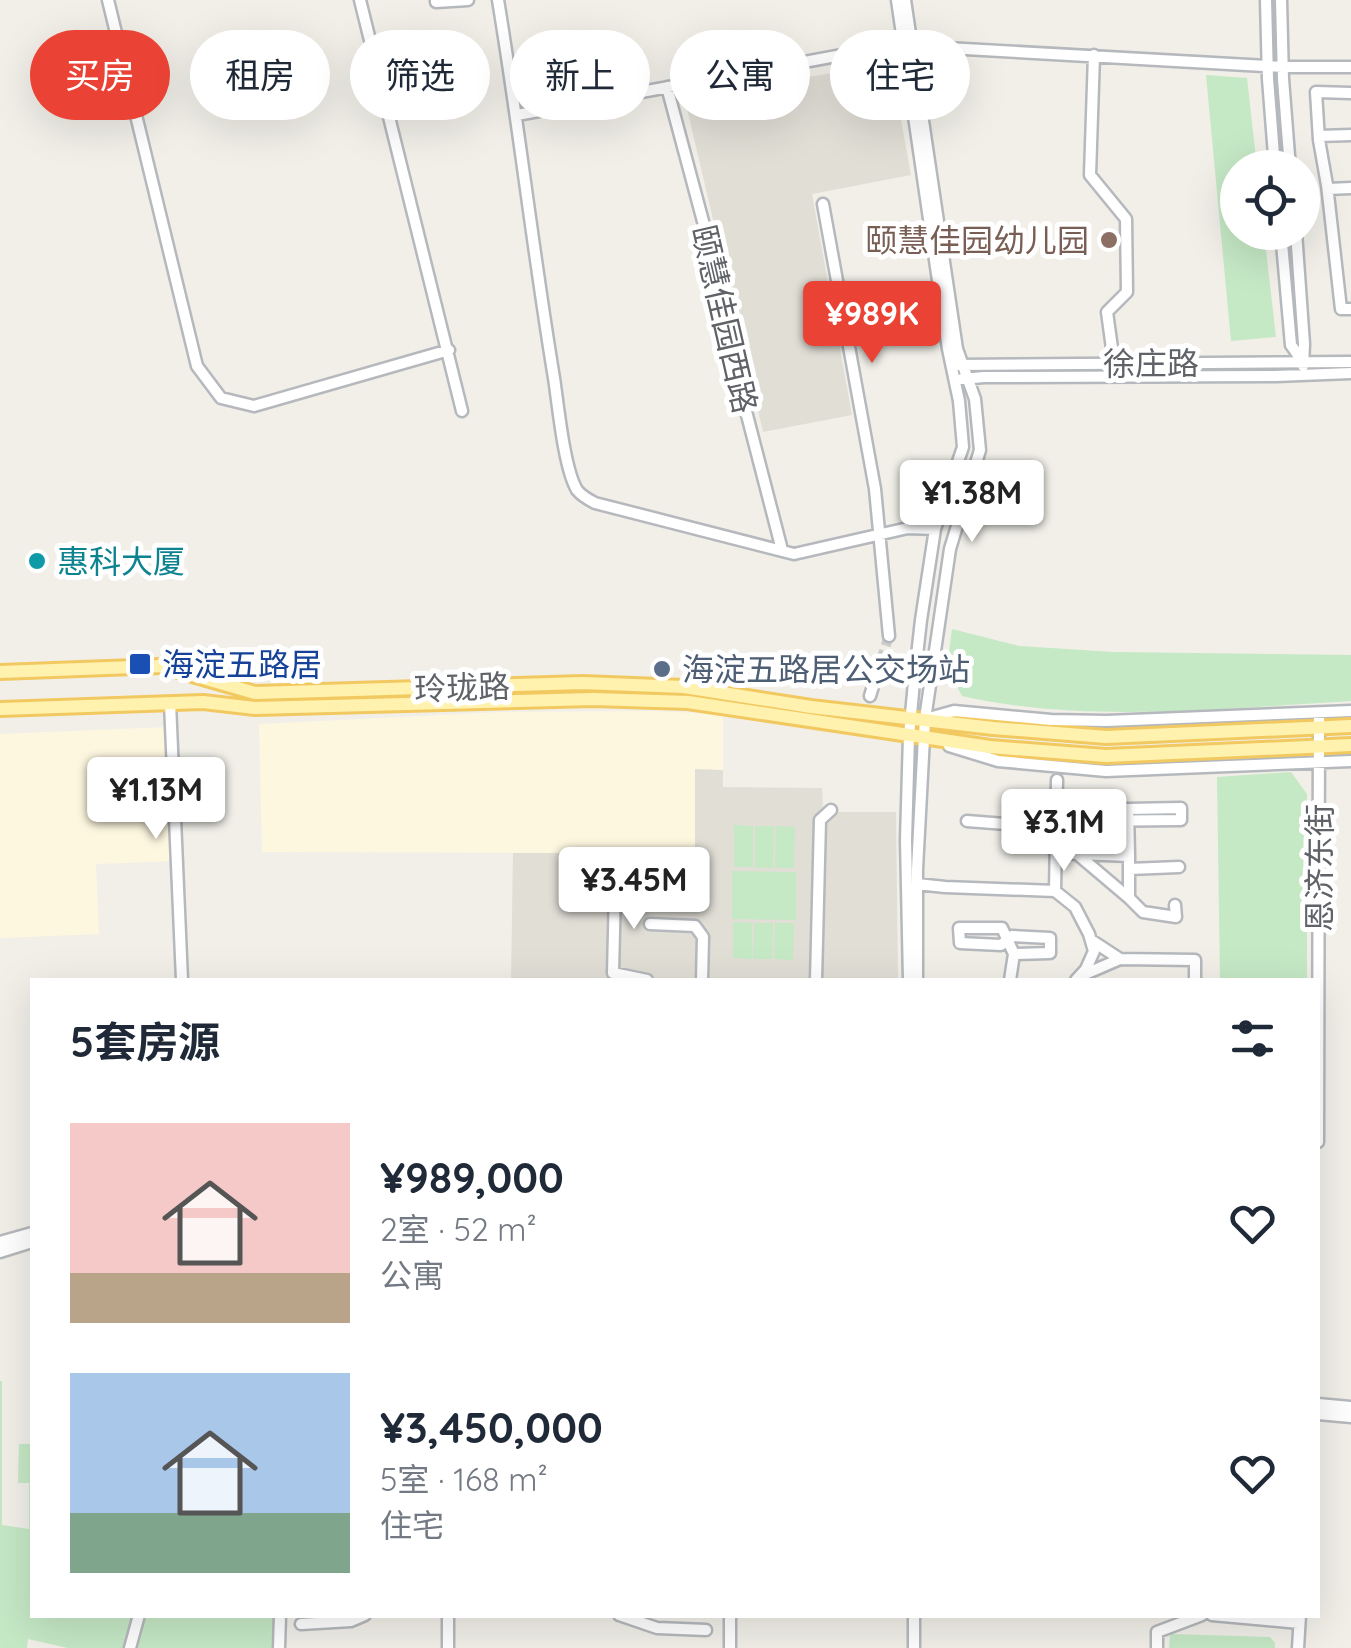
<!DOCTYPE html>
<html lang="zh">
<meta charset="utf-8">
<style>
body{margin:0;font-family:Quicksand,"Noto Sans SC",sans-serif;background:#f6f6f7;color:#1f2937;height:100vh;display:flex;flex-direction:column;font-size:38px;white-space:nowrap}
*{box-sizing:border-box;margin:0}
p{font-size:32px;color:#747a83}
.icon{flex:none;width:55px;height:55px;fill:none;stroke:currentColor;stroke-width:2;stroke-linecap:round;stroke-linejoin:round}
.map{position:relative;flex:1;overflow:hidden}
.details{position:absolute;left:30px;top:978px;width:1290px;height:640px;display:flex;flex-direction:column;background:#fff;border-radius:0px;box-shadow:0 10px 40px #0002}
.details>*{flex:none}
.guide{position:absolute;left:30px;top:30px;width:1292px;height:90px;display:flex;gap:20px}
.tools{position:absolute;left:1220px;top:150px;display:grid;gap:20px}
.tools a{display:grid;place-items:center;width:100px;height:100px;border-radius:50%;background:#fff;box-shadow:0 10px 40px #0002;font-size:50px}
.price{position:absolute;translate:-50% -85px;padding:0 22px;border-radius:10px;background:#fff;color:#222;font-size:32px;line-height:65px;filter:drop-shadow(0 2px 5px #0008)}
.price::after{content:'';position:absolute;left:50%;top:60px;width:30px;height:22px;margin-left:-15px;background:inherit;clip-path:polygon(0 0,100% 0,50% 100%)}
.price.on{background:#ea4335;color:#fff}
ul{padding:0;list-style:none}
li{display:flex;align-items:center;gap:30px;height:250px;padding:0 40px}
li span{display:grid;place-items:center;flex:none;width:280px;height:200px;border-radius:0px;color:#555}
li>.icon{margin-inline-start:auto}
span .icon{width:120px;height:120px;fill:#fffc;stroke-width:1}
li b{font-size:42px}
h2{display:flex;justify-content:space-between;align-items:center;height:120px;padding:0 40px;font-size:42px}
.tag{padding:0 35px;border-radius:45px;background:#fff;box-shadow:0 10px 40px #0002;font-size:35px;line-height:90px}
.tag.on{background:#ea4335;color:#fff}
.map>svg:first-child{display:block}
</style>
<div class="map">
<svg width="1351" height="1648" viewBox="0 0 1351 1648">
<rect width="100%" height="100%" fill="#f1efe8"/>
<path fill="#fef7e0" d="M 652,711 L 723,714 L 723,770 L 695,770 L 695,856 L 692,861 L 617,859 L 616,853 L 262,852 L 259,724 L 503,712 Z
M 169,727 L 174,861 L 96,864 L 99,934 L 0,938 L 0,734 Z"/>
<path fill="#e1ded6" d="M 891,64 L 911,175 L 812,194 L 852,415 L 763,432 L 684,96 Z
M 695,769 L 723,770 L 723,787 L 822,788 L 823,812 L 896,812 L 898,980 L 511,980 L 513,853 L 617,853 L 617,859 L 692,861 L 695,856 Z"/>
<path fill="#c5e8c5" d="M 1206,75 L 1247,78 L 1257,167 L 1238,168 L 1238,232 L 1264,233 L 1276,337 L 1231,341 Z
M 952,629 L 1019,646 L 1114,652 L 1351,655 L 1351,701 C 1226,708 1085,724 962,696 L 947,668 Z
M 1291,772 L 1307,794 L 1307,980 L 1220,980 L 1217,777 Z
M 734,825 L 753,826 L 753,867 L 734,867 Z
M 755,826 L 774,826 L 773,868 L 755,868 Z
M 776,826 L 795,827 L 794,868 L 775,868 Z
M 732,871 L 796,872 L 796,920 L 732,919 Z
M 733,922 L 752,923 L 752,959 L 733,958 Z
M 754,923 L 773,923 L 772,959 L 753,959 Z
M 775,923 L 794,923 L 793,960 L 774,959 Z
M 0,1381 L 2,1381 L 2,1525 L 29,1529 L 29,1483 L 18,1483 L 19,1444 L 32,1444 L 32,1615 L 274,1615 L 273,1648 L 68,1648 L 28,1639 L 27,1648 L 0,1648 Z
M 1170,1634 L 1270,1637 L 1275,1643 L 1275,1648 L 1169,1648 Z"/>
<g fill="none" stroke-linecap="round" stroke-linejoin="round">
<path stroke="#ccccc8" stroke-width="10" stroke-dasharray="10 5" stroke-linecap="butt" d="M 881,660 L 889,636"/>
<defs>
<path id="minor" d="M 108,0 L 197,366 L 221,398 L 254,406 L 449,350
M 360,0 L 462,411
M 436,0 L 436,2 L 468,0
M 498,0 C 519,126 533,252 554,378 C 558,404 564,469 577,490 C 581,495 589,500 595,503 L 794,554 L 908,528 L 935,529
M 897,0 L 948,349 L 959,401 L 963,447 L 935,529 L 921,620 L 914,682 L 909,736 L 906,840 L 909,980
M 905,0 L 957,349 L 975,399 L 980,450 L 950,549 L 925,719 L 917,869 L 917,980
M 1266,0 L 1268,79 L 1275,168
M 1281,0 L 1283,79 L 1290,168
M 1094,55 L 1090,175 L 1126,219 L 1127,292 L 1107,312 L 1114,363
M 667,87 L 708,240 L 726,334 L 782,550
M 1351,93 L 1316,92 L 1319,140 L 1327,185 L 1341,309 L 1351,309
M 517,115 L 869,50 L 912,46 L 1283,67 L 1351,67
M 1319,136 L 1351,135
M 1328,189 L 1351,188
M 823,204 L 875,489 L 889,636
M 1281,232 L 1291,345 L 1303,362
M 1296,232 L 1304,344 L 1303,366
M 957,365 L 1351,362
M 962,379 L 984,377 L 1276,376 L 1351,373
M 870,696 L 881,660
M 170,703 L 182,980
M 929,718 L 954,711 L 1051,720 L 1107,721 L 1351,711
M 949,746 L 998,761 L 1106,771 L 1351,761
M 1128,809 L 1076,807 L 1075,821 L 1181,820 L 1181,808 L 1128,809 L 1129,856
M 967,821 L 1055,828
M 1055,853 L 1129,856 L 1129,898 L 1077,854
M 1129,869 L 1179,867
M 917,884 L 945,887 L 1055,891 L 1075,907 L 1089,934 L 1094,951 L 1086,969 L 1076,980
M 615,889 L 613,973 L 647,980
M 1055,891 L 1057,780
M 1129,898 L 1143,912 L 1176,917 L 1175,905
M 650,924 L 695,926 L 703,937 L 702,980
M 1120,959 L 1195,960 L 1195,980
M 1083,975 L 1120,959 L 1091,940
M 816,980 L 820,820 L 831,810
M 1010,980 L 1014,954 L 1050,953 L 1050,938 L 1012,936 L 1001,945 L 960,943 L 959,928 L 1002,928 L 1014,954
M 1318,1142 L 1319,713
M 0,1242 L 32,1233
M 0,1252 L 32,1242
M 1318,1404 L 1351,1407
M 1318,1414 L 1351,1417
M 619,1615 L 657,1628 L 706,1630
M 914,1615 L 914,1648
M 1212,1615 L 1299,1623
M 301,1624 L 351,1621 L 365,1615
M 130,1648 L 139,1615
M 279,1648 L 280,1615
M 448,1648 L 448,1615
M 730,1648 L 730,1615
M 1157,1648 L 1157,1632 L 1202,1615
M 1298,1648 L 1300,1615"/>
<path id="major" d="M 0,672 L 161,666 L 255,693 L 583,683 L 684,687 L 811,707 L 993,728 L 1106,737 L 1351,726
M 0,709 L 203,702 L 255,708 L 593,699 L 688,702 L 990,747 L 1106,756 L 1351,745"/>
</defs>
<use href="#minor" stroke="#b5b8bc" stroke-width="15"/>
<use href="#major" stroke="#f2c960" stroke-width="18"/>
<use href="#minor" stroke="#fff" stroke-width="10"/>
<use href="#major" stroke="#fff2af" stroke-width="12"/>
</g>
<circle fill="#8d6e63" stroke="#fff" stroke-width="4" cx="1109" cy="240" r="10"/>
<circle fill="#0f9aa8" stroke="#fff" stroke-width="4" cx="37" cy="561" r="10"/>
<rect fill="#1a4fb4" stroke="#fff" stroke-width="4" x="128" y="652" width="24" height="24" rx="5"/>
<circle fill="#5c6f8a" stroke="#fff" stroke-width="4" cx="662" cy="669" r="10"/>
<g text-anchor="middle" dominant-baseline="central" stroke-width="10" stroke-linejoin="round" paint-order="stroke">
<g font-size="32" fill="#785e54" stroke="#fff" text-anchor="end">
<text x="1089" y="240">颐慧佳园幼儿园</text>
</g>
<g font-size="32" fill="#5f6368" stroke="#fff">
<text transform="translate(725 319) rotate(77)">颐慧佳园西路</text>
<text x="1151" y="363">徐庄路</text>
<text transform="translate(462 687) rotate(-2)">玲珑路</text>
<text transform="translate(1319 868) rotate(-90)">恩济东街</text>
</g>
<g font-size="32" fill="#0d838f" stroke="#fff" text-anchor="start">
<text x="57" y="561">惠科大厦</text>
</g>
<g font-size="32" fill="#164399" stroke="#fff" text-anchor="start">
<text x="162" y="664">海淀五路居</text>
</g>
<g font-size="32" fill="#4e5e75" stroke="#fff" text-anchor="start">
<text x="682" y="669">海淀五路居公交场站</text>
</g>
</g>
</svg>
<div class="tools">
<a><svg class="icon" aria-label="locate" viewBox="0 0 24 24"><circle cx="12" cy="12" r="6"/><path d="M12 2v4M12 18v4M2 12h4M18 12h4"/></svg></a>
</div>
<b class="price on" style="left:872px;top:366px">¥989K</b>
<b class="price" style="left:972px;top:545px">¥1.38M</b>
<b class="price" style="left:156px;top:842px">¥1.13M</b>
<b class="price" style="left:1064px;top:874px">¥3.1M</b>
<b class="price" style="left:634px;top:932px">¥3.45M</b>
<div class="guide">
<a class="tag on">买房</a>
<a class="tag">租房</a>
<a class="tag">筛选</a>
<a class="tag">新上</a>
<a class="tag">公寓</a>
<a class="tag">住宅</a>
</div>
<section class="details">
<h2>5套房源<svg class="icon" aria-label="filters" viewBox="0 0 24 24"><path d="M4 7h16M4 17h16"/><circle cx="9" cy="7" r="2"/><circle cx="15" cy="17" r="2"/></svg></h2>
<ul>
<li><span style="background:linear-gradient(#f6c9c9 75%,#b9a48a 0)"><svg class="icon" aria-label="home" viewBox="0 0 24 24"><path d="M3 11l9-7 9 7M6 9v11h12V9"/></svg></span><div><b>¥989,000</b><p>2室 · 52 m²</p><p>公寓</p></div><svg class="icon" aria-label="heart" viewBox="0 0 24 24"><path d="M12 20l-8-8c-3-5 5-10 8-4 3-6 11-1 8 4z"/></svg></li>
<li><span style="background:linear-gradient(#a9c7e8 70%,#7fa58c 0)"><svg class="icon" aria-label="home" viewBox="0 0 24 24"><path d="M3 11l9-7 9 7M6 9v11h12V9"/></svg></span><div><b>¥3,450,000</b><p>5室 · 168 m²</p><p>住宅</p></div><svg class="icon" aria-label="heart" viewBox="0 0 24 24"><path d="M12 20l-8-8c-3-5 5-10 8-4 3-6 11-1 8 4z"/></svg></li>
</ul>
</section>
</div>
